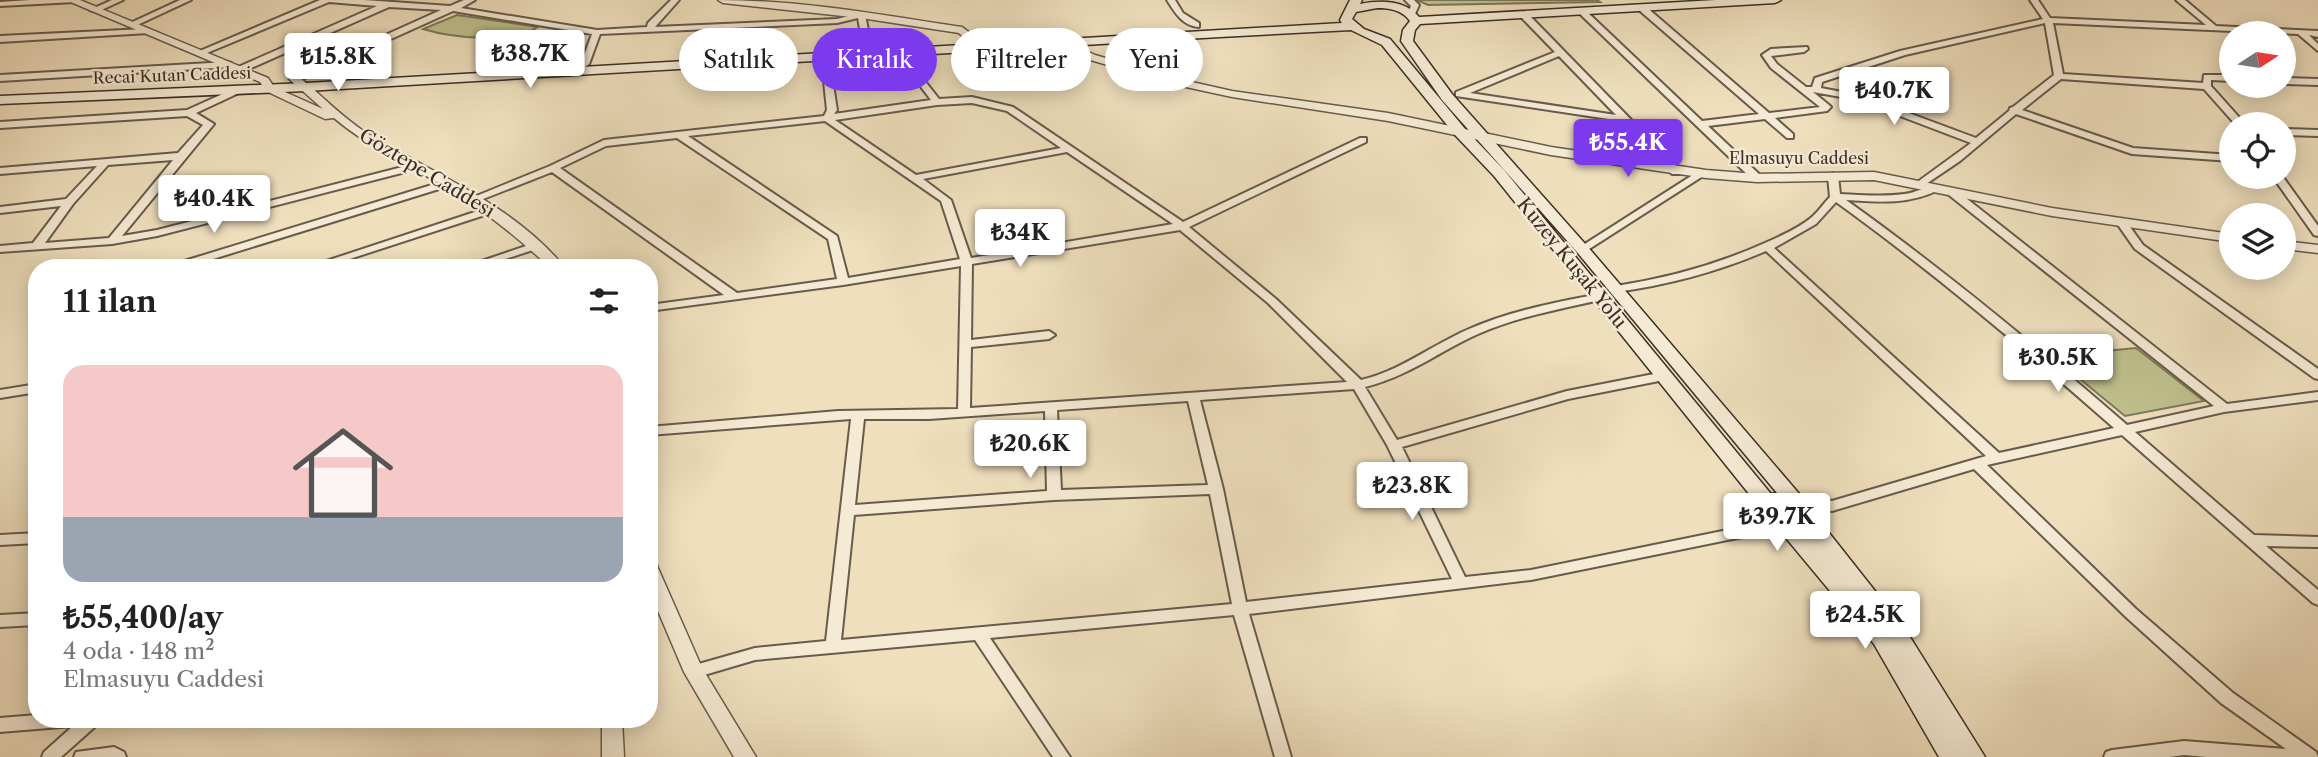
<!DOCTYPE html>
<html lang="tr">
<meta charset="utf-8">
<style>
body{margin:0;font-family:"Libre Caslon Text",serif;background:#f6f6f6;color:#222;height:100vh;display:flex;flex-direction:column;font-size:26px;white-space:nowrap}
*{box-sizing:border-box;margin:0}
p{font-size:23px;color:#767676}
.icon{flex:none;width:38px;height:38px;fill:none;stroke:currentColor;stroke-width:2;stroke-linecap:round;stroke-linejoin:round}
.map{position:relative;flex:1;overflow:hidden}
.panel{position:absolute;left:28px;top:259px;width:630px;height:469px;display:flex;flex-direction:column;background:#fff;border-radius:28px;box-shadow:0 4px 18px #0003}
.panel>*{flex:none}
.banner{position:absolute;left:679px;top:28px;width:665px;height:63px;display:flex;gap:14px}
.needle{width:46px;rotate:78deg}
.tools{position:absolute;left:2219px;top:21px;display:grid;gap:14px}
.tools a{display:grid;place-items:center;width:77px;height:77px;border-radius:50%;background:#fff;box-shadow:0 4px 18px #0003;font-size:35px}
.price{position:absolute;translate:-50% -60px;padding:0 16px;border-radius:7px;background:#fff;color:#222;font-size:23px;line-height:46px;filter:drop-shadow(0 2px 4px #0008)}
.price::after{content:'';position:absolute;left:50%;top:42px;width:21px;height:16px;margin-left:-10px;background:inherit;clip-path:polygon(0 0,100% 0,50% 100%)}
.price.on{background:#7c3aed;color:#fff}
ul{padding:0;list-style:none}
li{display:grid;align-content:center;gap:14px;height:371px;padding:0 35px}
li+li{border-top:2px solid #e0e0e0}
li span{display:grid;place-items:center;height:217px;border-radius:21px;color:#555}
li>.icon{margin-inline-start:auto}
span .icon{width:126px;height:126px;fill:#fffc;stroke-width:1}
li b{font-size:30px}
h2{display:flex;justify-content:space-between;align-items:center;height:84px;padding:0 35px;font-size:30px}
.tag{padding:0 24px;border-radius:32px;background:#fff;box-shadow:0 4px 18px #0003;font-size:24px;line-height:63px}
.tag.on{background:#7c3aed;color:#fff}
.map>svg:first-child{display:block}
</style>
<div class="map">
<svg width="2318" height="757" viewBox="0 0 2318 757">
<rect width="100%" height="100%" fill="#efdfbd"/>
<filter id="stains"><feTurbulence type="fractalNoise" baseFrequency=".00286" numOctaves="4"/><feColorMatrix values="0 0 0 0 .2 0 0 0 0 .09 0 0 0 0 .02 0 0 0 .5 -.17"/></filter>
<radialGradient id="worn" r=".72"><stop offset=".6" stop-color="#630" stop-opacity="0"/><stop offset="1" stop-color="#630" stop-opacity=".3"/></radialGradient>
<path fill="#bfc08d" stroke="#7c785a" stroke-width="2" d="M 1417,0 L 1597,0 L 1600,2 L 1428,5 Z
M 457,15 L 538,27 C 511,44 453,38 423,29 Z
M 2136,348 L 2204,401 L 2125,416 L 2052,356 Z"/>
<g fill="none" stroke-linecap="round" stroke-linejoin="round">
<defs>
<path id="minor" d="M 30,0 L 79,0 L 75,2 L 0,6 L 0,2 Z
M 112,0 L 123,0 L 97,12 L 90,10 Z
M 180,0 L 191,0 L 133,27 L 126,25 Z
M 320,0 L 364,0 L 450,6 L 464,0 L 475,0 L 461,8 L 597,30 L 647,27 L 648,23 L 671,0 L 679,0 L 655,27 L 837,19 L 861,13 L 865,15 L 871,45 L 867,48 L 863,45 L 858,18 L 837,23 L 600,34 L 589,64 L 585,67 L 581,64 L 592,34 L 453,11 L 298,81 L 292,81 L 292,77 L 441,10 L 389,7 L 242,72 L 236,72 L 236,68 L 377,6 L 329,2 L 202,55 L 195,53 Z
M 1167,0 L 1175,0 L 1183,13 L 1199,23 L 1199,27 C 1183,26 1175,13 1167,0 Z
M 1405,0 L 1414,0 L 1419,5 L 1414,16 L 1407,14 L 1411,6 Z
M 2030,0 L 2038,0 L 2050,18 L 2206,25 L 2176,0 L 2185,0 L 2216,26 L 2318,31 L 2318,37 L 2309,35 L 2318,44 L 2318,51 L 2298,34 L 2053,23 L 2063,74 L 2203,83 L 2204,75 L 2231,75 L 2231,81 L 2211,80 L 2211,86 L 2245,124 L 2235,124 L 2204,89 L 2061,79 L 2022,110 L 2133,148 L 2231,155 L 2231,161 L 2132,154 L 2016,114 L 1960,161 L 1920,188 L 1916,187 L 1916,183 L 1971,143 L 1858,100 L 1813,92 L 1829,105 L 1831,107 L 1827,111 L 1775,118 L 1793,134 L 1793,138 L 1787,138 L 1765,119 L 1708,126 L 1761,176 L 1762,178 L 1757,181 L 1753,180 L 1578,12 L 1585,10 L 1702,121 L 1759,114 L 1639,10 L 1639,6 L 1645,6 L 1769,113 L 1820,107 L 1771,68 L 1762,55 L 1771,49 L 1807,47 L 1808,49 L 1804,52 L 1771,56 L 1777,64 L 1806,87 L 1812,87 L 1815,78 L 1900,51 L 2043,19 ZM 2045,23 L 2054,75 L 2013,107 L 2010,108 L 2009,111 L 1976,138 L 1863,96 L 1821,88 L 1822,82 L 1905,55 Z
M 1521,13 L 1527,13 L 1680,170 L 1680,174 L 1672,174 L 1622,121 L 1456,96 L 1456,92 L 1555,52 L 1521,17 ZM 1559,56 L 1616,115 L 1470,93 Z
M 145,29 L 148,29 L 148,33 L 0,42 L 0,36 Z
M 907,49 L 911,52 L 920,75 L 939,99 L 972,97 L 1013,107 L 1183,222 L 1360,138 L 1366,138 L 1366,142 L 1189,227 L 1276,299 L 1361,380 C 1400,371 1432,345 1469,329 C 1510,311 1556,302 1600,294 L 1604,295 L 1606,297 L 1604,299 C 1561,309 1519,316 1478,334 C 1440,351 1407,377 1365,387 L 1397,440 L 1567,391 L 1664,372 L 1670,376 L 1664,380 L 1568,399 L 1402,447 L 1465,577 L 1531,570 L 1757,524 L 1788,527 L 1793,528 L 1795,532 L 1793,536 L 1788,537 L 1757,534 L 1531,580 L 1249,614 L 1291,757 L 1275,757 L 1234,615 L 990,638 L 1070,757 L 1053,757 L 975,640 L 755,660 L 694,678 L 688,677 L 686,672 L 688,667 L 755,648 L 826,641 L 851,419 L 649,435 L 649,427 L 838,411 L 958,409 L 961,266 L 843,285 L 649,311 L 649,305 L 724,295 L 552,172 L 478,201 L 474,202 L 469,199 L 550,166 L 604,140 L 824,116 L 827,110 L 823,72 L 835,53 L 838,52 L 842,55 L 831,72 L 837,110 L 834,114 L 931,100 L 912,75 L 903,52 ZM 972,103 L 1007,111 L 1061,148 L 916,175 L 835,120 L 937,105 ZM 825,121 L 941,201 L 960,259 L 848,278 L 837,236 L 688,136 ZM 677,138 L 828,239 L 837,279 L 737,293 L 560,168 L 606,146 ZM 1067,152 L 1173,224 L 971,258 L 951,200 L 923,179 ZM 1180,230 L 1268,303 L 1347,382 L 970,408 L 971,347 L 1049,339 L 1055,335 L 1049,331 L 971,340 L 972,264 ZM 1354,389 L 1387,445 L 1452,579 L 1246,602 L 1223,489 L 1200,400 ZM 1188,401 L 1208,485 L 1061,490 L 1057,410 ZM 1045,411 L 1047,491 L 855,505 L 864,419 L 929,419 ZM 1210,494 L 1232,604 L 841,640 L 854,515 L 1054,500 Z
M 228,62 L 231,63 L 231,67 L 0,81 L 0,75 Z
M 2284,78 L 2318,79 L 2318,85 L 2284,84 Z
M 238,87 L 242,90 L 241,92 L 196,113 L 214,124 L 122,236 L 157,230 L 418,163 L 423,166 L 421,168 L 157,236 L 112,244 L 0,252 L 0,246 L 33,243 L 61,206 L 0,213 L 0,207 L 66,199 L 97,166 L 0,174 L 0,168 L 178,153 L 203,125 L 187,116 L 0,128 L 0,122 L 187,110 ZM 173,160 L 109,238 L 45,243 L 73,204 L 108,165 Z
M 2284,129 L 2318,130 L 2318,136 L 2284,135 Z
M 1699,171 L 1704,174 L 1703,176 L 1586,251 L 1582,252 L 1577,249 Z
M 1833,173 L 1838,176 L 1840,194 C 1861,195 1883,197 1904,194 C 1916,193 1927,185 1938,186 L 1938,190 C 1909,205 1877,202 1846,200 C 1944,270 2036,346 2127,425 L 2214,406 L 1949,195 L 1949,191 L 1957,191 L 2227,404 L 2318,392 L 2318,400 L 2224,412 L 2135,432 L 2254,535 L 2318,537 L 2318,547 L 2266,546 L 2318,590 L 2318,605 L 2313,603 L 2122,435 L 1987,465 L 2136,609 L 2233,693 L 2316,752 L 2318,757 L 2207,757 L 2184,755 L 2169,757 L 2104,757 L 2106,752 L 2112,750 L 2184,741 L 2286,749 L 2221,703 L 2126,617 L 1974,469 L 1832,511 L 1797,506 L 1795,503 L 1797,500 L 1802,498 L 1832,501 L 1986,456 L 1766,251 C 1717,272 1668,285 1616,292 L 1610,289 L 1616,286 C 1668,278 1718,264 1765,243 C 1781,236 1799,228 1812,217 C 1819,211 1824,203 1830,197 L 1828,176 ZM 1836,202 C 1933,272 2024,349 2114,428 L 1999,453 L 1774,248 L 1816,224 Z
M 2273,177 L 2283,177 L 2318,226 L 2318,236 L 2314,235 Z
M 448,180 L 453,183 L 452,185 L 184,268 L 167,268 L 168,266 Z
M 490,207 L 494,208 L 494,212 L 322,268 L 305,268 Z
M 2121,219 L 2125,220 L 2143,245 L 2318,369 L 2318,379 L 2314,378 L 2135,249 L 2116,222 Z
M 535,243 L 540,246 L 539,248 L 478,268 L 461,268 Z
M 37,384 L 37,392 L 0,398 L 0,390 Z
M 37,533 L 37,543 L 0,545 L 0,535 Z
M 37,613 L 37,625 L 0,627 L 0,615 Z
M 37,715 L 37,719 L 100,719 L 98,724 L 61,757 L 42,757 L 44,752 L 73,726 L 0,732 L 0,718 Z
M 114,747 L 124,752 L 126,757 L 74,757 L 76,752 Z"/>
<path id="tertiary" d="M 66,0 L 80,0 L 268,78 L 274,87 L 323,109 L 289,79 L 299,77 C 321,95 342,117 365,132 C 433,174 513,204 565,268 L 550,268 C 517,236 482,209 443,186 C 406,163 367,146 334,118 L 325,119 L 266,91 L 260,82 Z
M 718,0 C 800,0 881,15 962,27 L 974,36 L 976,46 L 967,48 L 965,39 L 959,33 L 861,18 L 723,3 Z
M 1043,30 L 1095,55 L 1174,78 L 1232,91 L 1388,113 L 1551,147 L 1706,170 L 1757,174 L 1874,172 L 2052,208 L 2231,234 L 2231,242 L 2052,216 L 1874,180 L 1757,182 L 1706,178 L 1551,155 L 1388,121 L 1232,97 L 1172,84 L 1087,59 L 1039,35 L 1038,33 Z
M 2284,241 L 2318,245 L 2318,253 L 2284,249 Z
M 649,561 L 656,563 L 658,568 L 702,668 L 756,757 L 734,757 L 684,672 L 649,590 Z
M 602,719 L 622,719 L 624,757 L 602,757 Z"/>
<path id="secondary" d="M 1350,0 L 1362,0 L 1360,4 C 1380,0 1405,0 1419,17 L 1716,0 L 1781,0 L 1775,3 L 1420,24 L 1415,30 L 1413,41 L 1452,94 L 1587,246 L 1801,496 L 1816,504 L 1828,519 L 1826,529 L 1905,629 L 1985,757 L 1939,757 L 1874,644 L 1786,538 L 1763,524 L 1756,508 L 1758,505 L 1494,176 L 1456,136 L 1382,45 L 1351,30 L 1220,37 L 306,91 L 0,104 L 0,96 L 306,83 L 1342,23 L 1340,20 ZM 1377,8 C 1390,8 1402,10 1410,21 L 1403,30 L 1401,41 L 1442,100 L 1577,252 L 1777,493 L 1771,494 L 1504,170 L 1466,130 L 1390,39 L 1364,29 L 1352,19 L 1356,12 ZM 1779,506 L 1792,507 L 1808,520 L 1807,525 C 1796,528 1780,519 1776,509 Z"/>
</defs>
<use href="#minor" stroke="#675b4c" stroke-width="4"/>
<use href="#tertiary" stroke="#675b4c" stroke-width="3"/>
<use href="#secondary" stroke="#3a2f26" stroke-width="3"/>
<use href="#minor" fill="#f5ead4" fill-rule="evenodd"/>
<use href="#tertiary" fill="#f5ead4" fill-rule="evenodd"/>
<use href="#secondary" fill="#f5ead4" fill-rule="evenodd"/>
</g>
<g text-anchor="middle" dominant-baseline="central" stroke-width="5" stroke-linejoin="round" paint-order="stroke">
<g font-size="16" fill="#3a2f26" stroke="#f5ead4">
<text transform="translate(172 75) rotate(-2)">Recai Kutan Caddesi</text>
<text x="1799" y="158">Elmasuyu Caddesi</text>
</g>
<g font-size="19" fill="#3a2f26" stroke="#f5ead4">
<text transform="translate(427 173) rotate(31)">Göztepe Caddesi</text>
<text transform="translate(1572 263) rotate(51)">Kuzey Kuşak Yolu</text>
</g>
</g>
<rect width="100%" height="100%" filter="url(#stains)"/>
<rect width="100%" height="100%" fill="url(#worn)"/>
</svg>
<div class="tools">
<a><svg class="needle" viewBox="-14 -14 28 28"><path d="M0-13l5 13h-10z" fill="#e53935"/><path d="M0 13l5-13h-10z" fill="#767676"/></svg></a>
<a><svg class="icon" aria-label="locate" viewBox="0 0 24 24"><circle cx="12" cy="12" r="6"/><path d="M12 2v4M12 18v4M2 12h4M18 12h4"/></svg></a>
<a><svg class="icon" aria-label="layers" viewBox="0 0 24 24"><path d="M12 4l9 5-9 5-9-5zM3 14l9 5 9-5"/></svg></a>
</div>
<b class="price" style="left:530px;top:90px">₺38.7K</b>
<b class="price" style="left:338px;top:93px">₺15.8K</b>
<b class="price" style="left:1894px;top:127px">₺40.7K</b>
<b class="price on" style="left:1628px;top:179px">₺55.4K</b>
<b class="price" style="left:214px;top:235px">₺40.4K</b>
<b class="price" style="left:1020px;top:269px">₺34K</b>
<b class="price" style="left:2058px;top:394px">₺30.5K</b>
<b class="price" style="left:1030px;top:480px">₺20.6K</b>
<b class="price" style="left:1412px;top:522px">₺23.8K</b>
<b class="price" style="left:1777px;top:553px">₺39.7K</b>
<b class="price" style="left:1865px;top:651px">₺24.5K</b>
<div class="banner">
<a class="tag">Satılık</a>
<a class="tag on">Kiralık</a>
<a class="tag">Filtreler</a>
<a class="tag">Yeni</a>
</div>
<section class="panel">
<h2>11 ilan<svg class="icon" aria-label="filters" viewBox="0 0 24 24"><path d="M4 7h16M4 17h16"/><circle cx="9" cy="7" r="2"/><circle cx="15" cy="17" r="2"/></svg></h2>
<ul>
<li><span style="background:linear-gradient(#f6c9c9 70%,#9aa5b1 0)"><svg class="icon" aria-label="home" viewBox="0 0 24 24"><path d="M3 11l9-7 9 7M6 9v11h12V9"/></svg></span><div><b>₺55,400/ay</b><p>4 oda · 148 m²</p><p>Elmasuyu Caddesi</p></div></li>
</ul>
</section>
</div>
